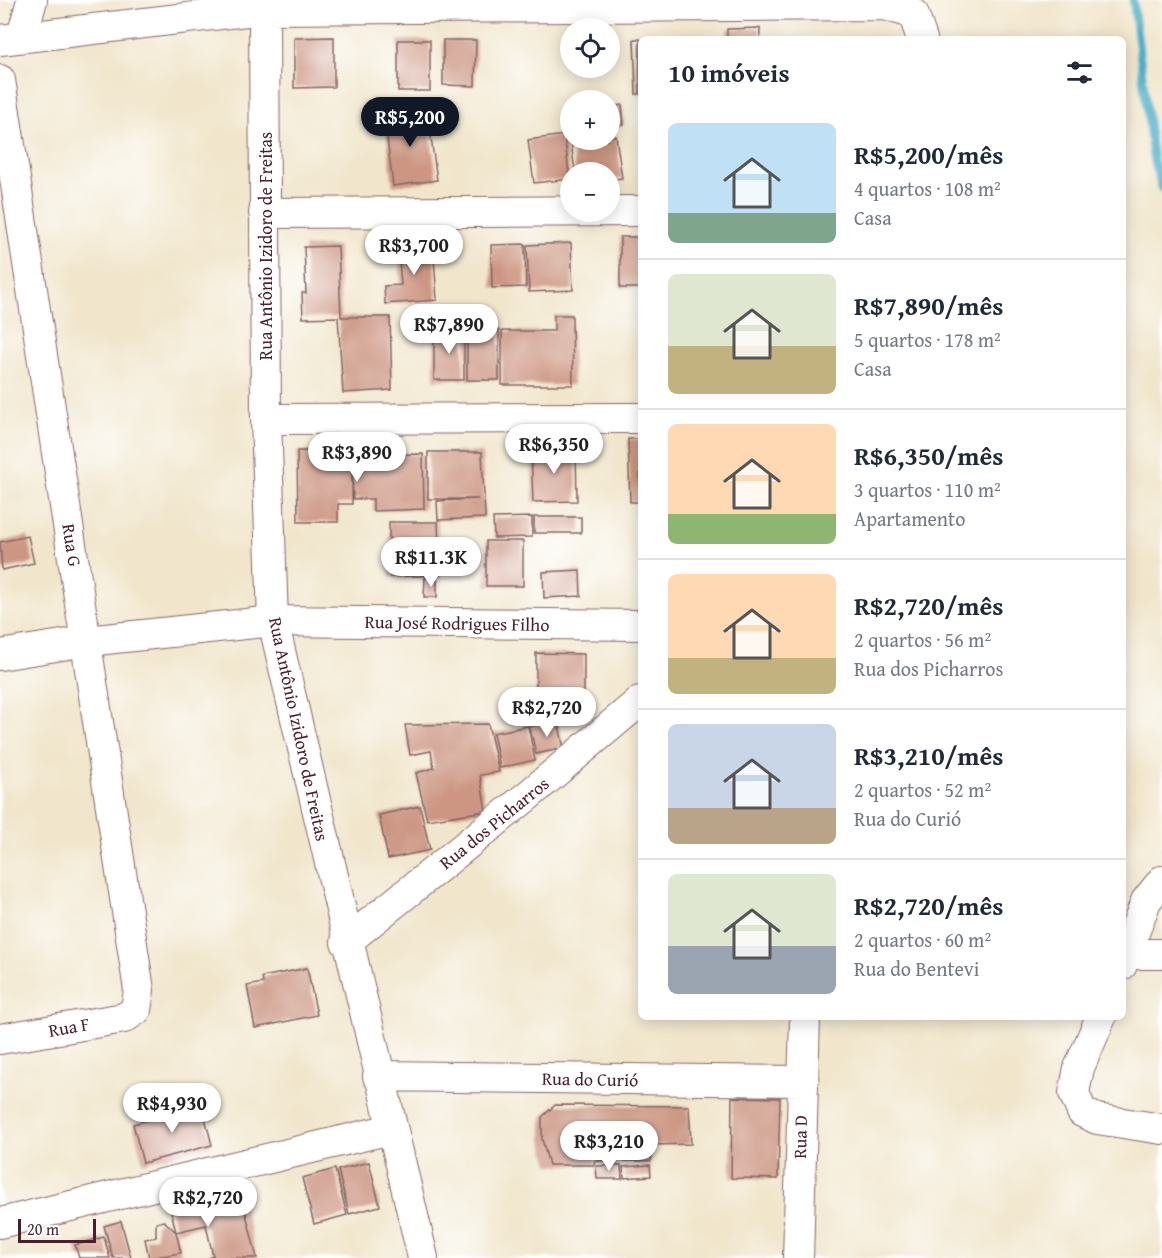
<!DOCTYPE html>
<html lang="pt">
<meta charset="utf-8">
<style>
body{margin:0;font-family:"Gentium Book Plus",serif;background:#f6f6f7;color:#1f2937;height:100vh;display:flex;flex-direction:column;font-size:22px;white-space:nowrap}
*{box-sizing:border-box;margin:0}
p{font-size:20px;color:#747a83}
.icon{flex:none;width:33px;height:33px;fill:none;stroke:currentColor;stroke-width:2;stroke-linecap:round;stroke-linejoin:round}
.map{position:relative;flex:1;overflow:hidden}
.panel{position:absolute;left:638px;top:36px;width:488px;height:984px;display:flex;flex-direction:column;background:#fff;border-radius:9px;box-shadow:0 3px 15px #0003}
.panel>*{flex:none}
.fabs{position:absolute;left:560px;top:18px;display:grid;gap:12px}
.fabs a{display:grid;place-items:center;width:60px;height:60px;border-radius:50%;background:#fff;box-shadow:0 3px 15px #0003;font-size:30px}
.scale{position:absolute;left:18px;bottom:15px;width:78px;box-sizing:border-box;padding-left:6px;border:3px solid #4a1f2b;border-top:0;font-size:16px;line-height:21px;white-space:nowrap;color:#4a1f2b;-webkit-text-stroke:4px #fff;paint-order:stroke}
.price{position:absolute;translate:-50% -51px;padding:0 14px;border-radius:21px;background:#fff;color:#222;font-size:20px;line-height:39px;filter:drop-shadow(0 2px 3px #0008)}
.price::after{content:'';position:absolute;left:50%;top:36px;width:18px;height:14px;margin-left:-9px;background:inherit;clip-path:polygon(0 0,100% 0,50% 100%)}
.price.current{background:#111827;color:#fff}
ul{padding:0;list-style:none}
li{display:flex;align-items:center;gap:18px;height:150px;padding:0 30px}
li+li{border-top:2px solid #e0e1e3}
li span{display:grid;place-items:center;flex:none;width:168px;height:120px;border-radius:9px;color:#555}
li>.icon{margin-inline-start:auto}
span .icon{width:72px;height:72px;fill:#fffc;stroke-width:1}
li b{font-size:26px}
h2{display:flex;justify-content:space-between;align-items:center;height:72px;padding:0 30px;font-size:26px}
.map>svg:first-child{display:block}
</style>
<div class="map">
<svg width="1162" height="1258" viewBox="0 0 1162 1258">
<rect width="100%" height="100%" fill="#fff"/>
<filter id="ink" filterUnits="userSpaceOnUse"><feTurbulence type="fractalNoise" baseFrequency=".0167" numOctaves="2"/><feDisplacementMap in="SourceGraphic" scale="12" xChannelSelector="R" yChannelSelector="G"/><feConvolveMatrix kernelMatrix="1 2 1 2 8 2 1 2 1" color-interpolation-filters="sRGB"/></filter>
<filter id="wash" filterUnits="userSpaceOnUse"><feTurbulence type="fractalNoise" baseFrequency=".008" numOctaves="4" result="noise"/><feDisplacementMap in="SourceGraphic" scale="24" xChannelSelector="R" yChannelSelector="G"/><feGaussianBlur stdDeviation="1.35" result="paint"/><feColorMatrix in="noise" values="0 0 0 0 0 0 0 0 0 0 0 0 0 0 0 0 0 1.4 0 .05"/><feComposite in="paint" operator="in"/></filter>
<g filter="url(#wash)">
<rect width="100%" height="100%" fill="#f1e6cc"/>
<g fill="none" stroke-linecap="round" stroke-linejoin="round">
<path stroke="#47aec6" stroke-width="8" d="M 1133,0 L 1153,159 L 1162,189"/>
</g>
<g id="blocks">
<path fill="#cc9683" d="M 760,28 L 760,39 L 727,39 L 727,29 Z
M 334,37 L 334,87 L 294,88 L 294,38 Z
M 634,39 L 640,39 L 640,94 L 636,94 Z
M 398,40 L 430,40 L 430,91 L 398,91 Z
M 443,40 L 476,40 L 475,86 L 443,85 Z
M 622,105 L 624,125 L 609,127 L 609,107 Z
M 427,109 L 437,180 L 393,186 L 384,115 Z
M 564,135 L 570,179 L 534,183 L 528,140 Z
M 616,136 L 622,178 L 609,180 L 609,172 L 575,172 L 571,142 L 609,140 L 609,137 Z
M 620,237 L 640,237 L 640,288 L 620,288 Z
M 433,243 L 437,300 L 385,304 L 384,286 L 401,285 L 398,246 Z
M 571,243 L 573,290 L 529,292 L 527,245 Z
M 525,244 L 526,287 L 492,288 L 491,245 Z
M 338,246 L 341,317 L 390,317 L 392,390 L 343,393 L 338,317 L 303,318 L 302,293 L 306,293 L 304,247 Z
M 554,315 L 572,315 L 573,385 L 502,385 L 502,331 L 554,331 Z
M 464,329 L 464,380 L 434,380 L 434,330 Z
M 467,330 L 499,330 L 499,380 L 467,380 Z
M 628,439 L 640,439 L 640,502 L 630,502 Z
M 531,449 L 576,449 L 577,501 L 533,502 Z
M 297,451 L 352,451 L 352,455 L 423,454 L 424,509 L 373,511 L 373,499 L 353,499 L 352,460 L 352,504 L 338,504 L 338,522 L 298,522 Z
M 428,452 L 482,452 L 485,518 L 438,520 L 437,501 L 478,499 L 428,499 Z
M 532,517 L 532,537 L 494,538 L 493,518 Z
M 534,517 L 581,517 L 581,533 L 534,533 Z
M 389,522 L 438,522 L 440,575 L 390,577 Z
M 28,536 L 34,563 L 2,570 L 0,542 Z
M 486,541 L 523,541 L 523,586 L 486,586 Z
M 580,570 L 581,596 L 544,598 L 543,572 Z
M 425,578 L 437,578 L 437,597 L 424,597 Z
M 536,653 L 584,654 L 584,709 L 536,709 Z
M 558,721 L 564,748 L 536,754 L 530,727 Z
M 488,724 L 499,772 L 480,775 L 486,811 L 427,820 L 416,773 L 434,768 L 431,751 L 410,755 L 405,725 Z
M 528,726 L 535,760 L 500,768 L 493,733 Z
M 420,806 L 430,850 L 388,859 L 379,815 Z
M 307,968 L 317,1015 L 255,1028 L 247,986 L 263,983 L 262,977 Z
M 732,1097 L 780,1098 L 778,1179 L 731,1178 Z
M 555,1105 L 689,1106 L 691,1144 L 653,1145 L 651,1161 L 595,1161 L 594,1165 L 549,1165 L 542,1139 L 542,1117 Z
M 202,1106 L 212,1145 L 143,1163 L 133,1124 Z
M 369,1162 L 380,1206 L 349,1214 L 338,1170 Z
M 650,1165 L 651,1176 L 624,1178 L 623,1167 Z
M 596,1166 L 621,1166 L 622,1179 L 597,1179 Z
M 335,1169 L 347,1215 L 314,1224 L 302,1178 Z
M 240,1190 L 257,1258 L 209,1258 L 213,1256 L 206,1225 L 176,1232 L 181,1253 L 149,1258 L 145,1239 L 156,1237 L 156,1223 L 164,1221 L 176,1232 L 170,1207 Z
M 121,1221 L 131,1258 L 113,1258 L 104,1226 Z
M 104,1237 L 110,1258 L 79,1258 L 75,1245 Z"/>
</g>
</g>
<g filter="url(#ink)">
<use href="#blocks" fill-opacity="0" stroke="#846563" stroke-width="1.5"/>
<g fill="none" stroke-linecap="round" stroke-linejoin="round">
<defs>
<path id="minor" d="M 264,9 L 266,419 L 273,621 L 423,1258
M 22,36 L 32,0
M 0,40 L 264,9 L 884,5 L 913,13 L 922,39
M 0,80 L 139,990 L 136,1010 L 124,1018 L 0,1039
M 264,213 L 640,211
M 266,419 L 640,418
M 0,655 L 87,641 L 273,621 L 640,625
M 346,942 L 525,798 L 640,701
M 1127,954 L 1162,954
M 1122,965 L 1146,901 L 1162,881
M 1101,1017 L 1079,1068 L 1074,1093 L 1082,1112 L 1097,1119 L 1162,1129
M 378,1076 L 802,1081
M 0,1223 L 391,1129
M 798,1258 L 805,1017"/>
</defs>
<use href="#minor" stroke="#846563" stroke-width="32"/>
<use href="#minor" stroke="#fff" stroke-width="30"/>
</g>
</g>
<g text-anchor="middle" dominant-baseline="central" stroke-width="6" stroke-linejoin="round" paint-order="stroke">
<g font-size="18" fill="#4a1f2b" stroke="#fff">
<text transform="translate(265 246) rotate(-90)">Rua Antônio Izidoro de Freitas</text>
<text transform="translate(72 545) rotate(81)">Rua G</text>
<text transform="translate(457 623) rotate(1)">Rua José Rodrigues Filho</text>
<text transform="translate(299 729) rotate(78)">Rua Antônio Izidoro de Freitas</text>
<text transform="translate(494 823) rotate(-39)">Rua dos Picharros</text>
<text transform="translate(69 1027) rotate(-10)">Rua F</text>
<text transform="translate(590 1079) rotate(1)">Rua do Curió</text>
<text transform="translate(800 1137) rotate(-89)">Rua D</text>
</g>
</g>
</svg>
<div class="fabs">
<a><svg class="icon" aria-label="locate" viewBox="0 0 24 24"><circle cx="12" cy="12" r="6"/><path d="M12 2v4M12 18v4M2 12h4M18 12h4"/></svg></a>
<a>+</a>
<a>−</a>
</div>
<div class="scale">20 m</div>
<b class="price current" style="left:410px;top:148px">R$5,200</b>
<b class="price" style="left:414px;top:276px">R$3,700</b>
<b class="price" style="left:449px;top:355px">R$7,890</b>
<b class="price" style="left:554px;top:475px">R$6,350</b>
<b class="price" style="left:357px;top:483px">R$3,890</b>
<b class="price" style="left:431px;top:588px">R$11.3K</b>
<b class="price" style="left:547px;top:738px">R$2,720</b>
<b class="price" style="left:172px;top:1134px">R$4,930</b>
<b class="price" style="left:609px;top:1172px">R$3,210</b>
<b class="price" style="left:208px;top:1228px">R$2,720</b>
<section class="panel">
<h2>10 imóveis<svg class="icon" aria-label="filters" viewBox="0 0 24 24"><path d="M4 7h16M4 17h16"/><circle cx="9" cy="7" r="2"/><circle cx="15" cy="17" r="2"/></svg></h2>
<ul>
<li><span style="background:linear-gradient(#bfe0f5 75%,#7fa58c 0)"><svg class="icon" aria-label="home" viewBox="0 0 24 24"><path d="M3 11l9-7 9 7M6 9v11h12V9"/></svg></span><div><b>R$5,200/mês</b><p>4 quartos · 108 m²</p><p>Casa</p></div></li>
<li><span style="background:linear-gradient(#dfe7d0 60%,#c2b280 0)"><svg class="icon" aria-label="home" viewBox="0 0 24 24"><path d="M3 11l9-7 9 7M6 9v11h12V9"/></svg></span><div><b>R$7,890/mês</b><p>5 quartos · 178 m²</p><p>Casa</p></div></li>
<li><span style="background:linear-gradient(#ffd9b3 75%,#8fb573 0)"><svg class="icon" aria-label="home" viewBox="0 0 24 24"><path d="M3 11l9-7 9 7M6 9v11h12V9"/></svg></span><div><b>R$6,350/mês</b><p>3 quartos · 110 m²</p><p>Apartamento</p></div></li>
<li><span style="background:linear-gradient(#ffd9b3 70%,#c2b280 0)"><svg class="icon" aria-label="home" viewBox="0 0 24 24"><path d="M3 11l9-7 9 7M6 9v11h12V9"/></svg></span><div><b>R$2,720/mês</b><p>2 quartos · 56 m²</p><p>Rua dos Picharros</p></div></li>
<li><span style="background:linear-gradient(#c9d6e8 70%,#b9a48a 0)"><svg class="icon" aria-label="home" viewBox="0 0 24 24"><path d="M3 11l9-7 9 7M6 9v11h12V9"/></svg></span><div><b>R$3,210/mês</b><p>2 quartos · 52 m²</p><p>Rua do Curió</p></div></li>
<li><span style="background:linear-gradient(#dfe7d0 60%,#9aa5b1 0)"><svg class="icon" aria-label="home" viewBox="0 0 24 24"><path d="M3 11l9-7 9 7M6 9v11h12V9"/></svg></span><div><b>R$2,720/mês</b><p>2 quartos · 60 m²</p><p>Rua do Bentevi</p></div></li>
</ul>
</section>
</div>
